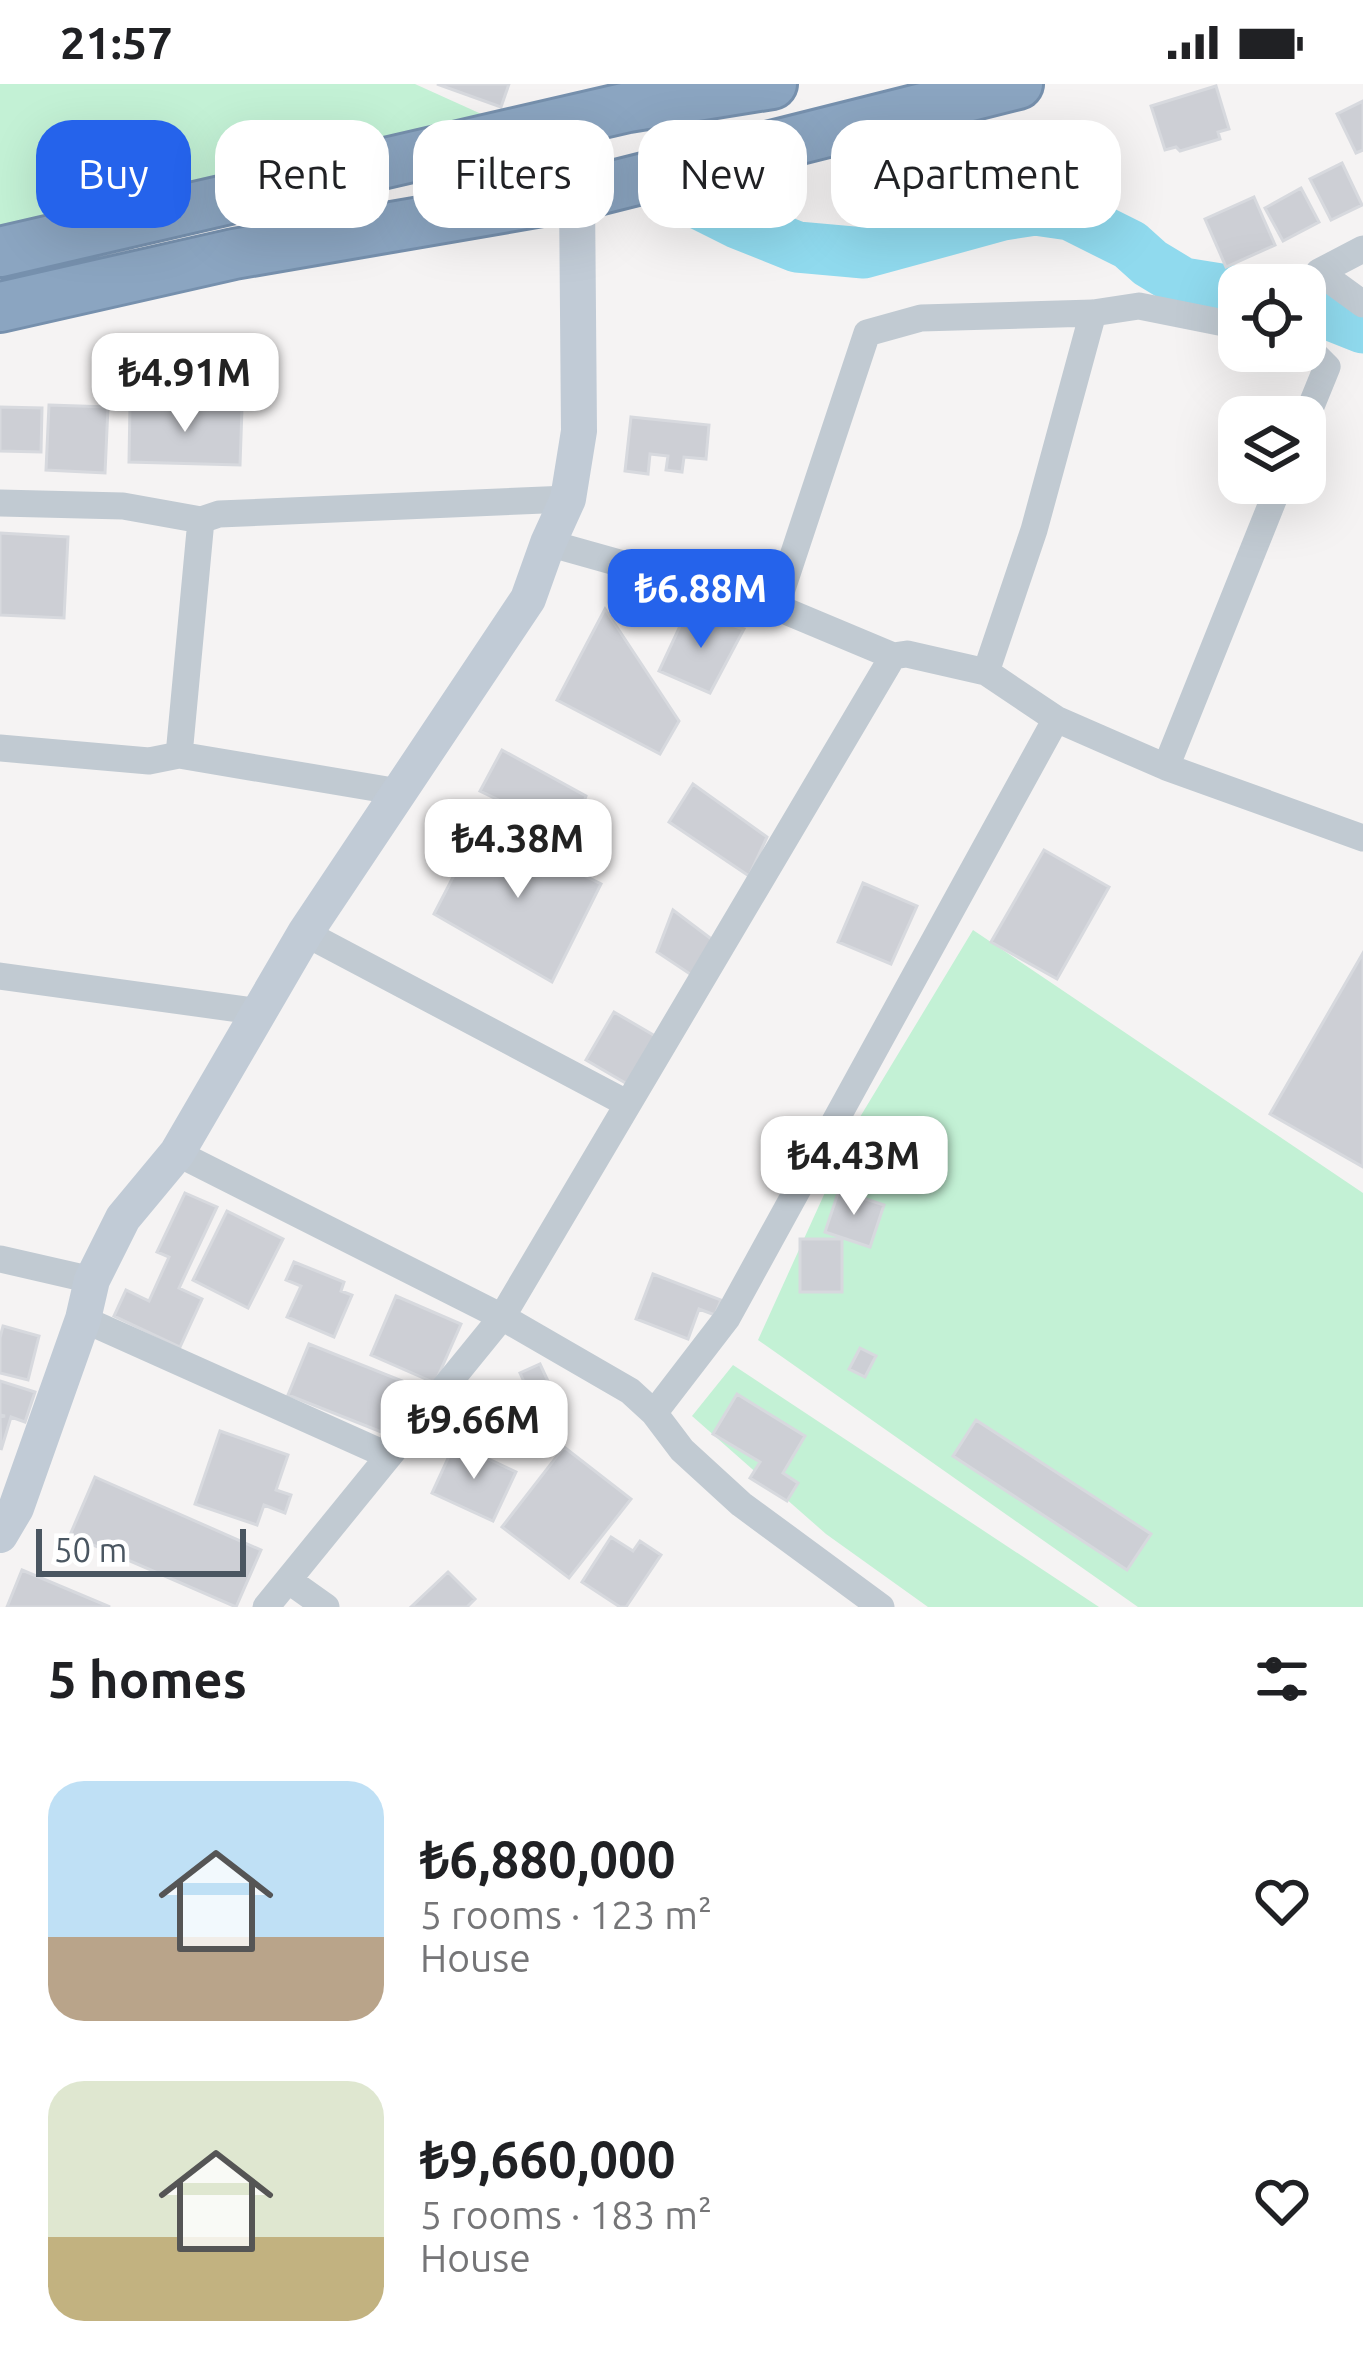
<!DOCTYPE html>
<meta charset="utf-8">
<style>
body{margin:0;font-family:Ubuntu,sans-serif;background:#f2f2f2;color:#202124;height:100vh;display:flex;flex-direction:column;font-size:45px;white-space:nowrap}
*{box-sizing:border-box;margin:0}
p{font-size:39px;color:#757577}
.icon{flex:none;width:66px;height:66px;fill:none;stroke:currentColor;stroke-width:2;stroke-linecap:round;stroke-linejoin:round}
.map{position:relative;height:1523px;overflow:hidden}
.side{display:flex;flex-direction:column;background:#fff;flex:1}
.side>*{flex:none}
.banner{position:absolute;left:36px;top:36px;width:1293px;height:108px;display:flex;gap:24px}
.buttons{position:absolute;left:1218px;top:180px;display:grid;gap:24px}
.buttons a{display:grid;place-items:center;width:108px;height:108px;border-radius:24px;background:#fff;box-shadow:0 12px 48px #0002;font-size:60px}
.scale{position:absolute;left:36px;bottom:30px;width:210px;box-sizing:border-box;padding-left:12px;border:6px solid #4a5661;border-top:0;font-size:33px;line-height:42px;white-space:nowrap;color:#4a5661;-webkit-text-stroke:9px #fff;paint-order:stroke}
.price{position:absolute;translate:-50% -102px;padding:0 27px;border-radius:24px;background:#fff;color:#222;font-size:39px;line-height:78px;filter:drop-shadow(0 3px 6px #0008)}
.price::after{content:'';position:absolute;left:50%;top:72px;width:36px;height:27px;margin-left:-18px;background:inherit;clip-path:polygon(0 0,100% 0,50% 100%)}
.price.selected{background:#2563eb;color:#fff}
ul{padding:0;list-style:none}
li{display:flex;align-items:center;gap:36px;height:300px;padding:0 48px}
li span{display:grid;place-items:center;flex:none;width:336px;height:240px;border-radius:36px;color:#555}
li>.icon{margin-inline-start:auto}
span .icon{width:144px;height:144px;fill:#fffc;stroke-width:1}
li b{font-size:51px}
h2{display:flex;justify-content:space-between;align-items:center;height:144px;padding:0 48px;font-size:51px}
.pill{padding:0 42px;border-radius:36px;background:#fff;box-shadow:0 12px 48px #0002;font-size:42px;line-height:108px}
.pill.selected{background:#2563eb;color:#fff}
.status{display:flex;justify-content:space-between;align-items:center;height:84px;padding:0 60px;background:#fff;direction:ltr}
.status svg{height:33px;fill:currentColor}
.map>svg:first-child{display:block}
</style>
<div class="status"><b>21:57</b><svg viewBox="0 0 49 12"><path d="M0 12V9h3v3zM5 12V6h3v6zM10 12V3h3v9zM15 12V0h3v12zM26 1h20v11H26zM47 4h2v5h-2z"/></svg></div>
<div class="map">
<svg width="1363" height="1523" viewBox="0 0 1363 1523">
<rect width="100%" height="100%" fill="#f5f3f3"/>
<path fill="#c3f1d5" d="M 0,0 L 415,0 L 499,38 L 0,142 Z
M 973,846 L 1363,1109 L 1363,1523 L 1138,1523 L 758,1256 L 857,1038 Z
M 733,1281 L 1099,1523 L 928,1523 L 826,1450 L 692,1332 Z"/>
<g fill="none" stroke-linecap="round" stroke-linejoin="round">
<path stroke="#90daee" stroke-width="51" d="M 699,120 L 737,139 L 797,163 L 864,169 L 1003,131 L 1035,126 L 1070,131 L 1130,161 L 1150,179 L 1183,199 L 1239,208
M 1305,221 L 1363,244"/>
</g>
<path fill="#cdcfd5" stroke="#d7d9de" stroke-width="3" d="M 437,0 L 509,0 L 501,23 Z
M 1216,2 L 1229,45 L 1218,48 L 1220,55 L 1180,67 L 1176,63 L 1165,66 L 1151,22 Z
M 1363,17 L 1363,66 L 1356,69 L 1337,30 Z
M 988,63 L 1002,119 L 943,133 L 930,77 Z
M 1342,79 L 1362,121 L 1331,136 L 1310,95 Z
M 1301,104 L 1319,138 L 1283,157 L 1265,124 Z
M 1254,113 L 1275,161 L 1226,183 L 1205,135 Z
M 49,321 L 108,323 L 105,389 L 46,386 Z
M 130,321 L 242,324 L 240,381 L 129,378 Z
M 0,323 L 42,324 L 41,368 L 0,367 Z
M 631,333 L 709,341 L 706,375 L 684,373 L 682,388 L 666,386 L 668,372 L 650,370 L 648,390 L 625,387 Z
M 0,449 L 68,453 L 64,534 L 0,531 Z
M 605,525 L 679,637 L 660,670 L 557,616 Z
M 687,527 L 744,545 L 710,609 L 659,587 Z
M 502,666 L 586,712 L 573,752 L 480,707 Z
M 693,700 L 767,753 L 749,792 L 669,738 Z
M 481,739 L 601,800 L 552,898 L 434,830 Z
M 1044,766 L 1109,803 L 1057,895 L 991,858 Z
M 863,799 L 917,822 L 891,880 L 838,858 Z
M 673,826 L 714,857 L 693,892 L 657,868 Z
M 1363,869 L 1363,1083 L 1270,1030 Z
M 614,928 L 662,956 L 634,1004 L 586,976 Z
M 839,1106 L 884,1121 L 870,1163 L 825,1148 Z
M 185,1109 L 217,1123 L 179,1204 L 202,1215 L 180,1263 L 114,1232 L 126,1206 L 149,1217 L 169,1173 L 157,1168 Z
M 227,1127 L 283,1155 L 248,1224 L 193,1196 Z
M 800,1155 L 842,1155 L 842,1208 L 800,1208 Z
M 294,1178 L 344,1198 L 341,1207 L 352,1211 L 334,1253 L 287,1233 L 301,1202 L 286,1196 Z
M 653,1190 L 721,1216 L 715,1231 L 699,1225 L 688,1255 L 636,1235 Z
M 396,1212 L 461,1240 L 435,1299 L 371,1271 Z
M 3,1242 L 39,1252 L 28,1296 L 0,1289 L 0,1254 Z
M 309,1260 L 410,1300 L 389,1351 L 288,1311 Z
M 860,1264 L 876,1272 L 865,1293 L 849,1285 Z
M 540,1280 L 561,1325 L 551,1329 L 559,1345 L 539,1354 L 522,1317 L 531,1313 L 520,1289 Z
M 0,1297 L 35,1308 L 25,1338 L 11,1333 L 1,1366 L 0,1333 L 5,1332 L 0,1331 Z
M 737,1310 L 805,1352 L 783,1389 L 798,1399 L 787,1417 L 750,1394 L 760,1378 L 713,1350 Z
M 976,1336 L 1151,1450 L 1127,1486 L 953,1372 Z
M 220,1347 L 288,1371 L 276,1406 L 291,1411 L 285,1429 L 264,1421 L 257,1441 L 195,1420 Z
M 455,1359 L 516,1388 L 493,1437 L 432,1409 Z
M 564,1363 L 631,1415 L 569,1494 L 502,1443 Z
M 95,1393 L 261,1466 L 236,1523 L 70,1451 Z
M 611,1453 L 633,1467 L 640,1457 L 661,1471 L 626,1523 L 620,1523 L 582,1498 Z
M 22,1486 L 110,1523 L 7,1523 Z
M 448,1488 L 475,1515 L 467,1523 L 411,1523 Z"/>
<g fill="none" stroke-linecap="round" stroke-linejoin="round">
<defs>
<path id="highway" d="M 0,168 L 628,23 L 772,0
M 0,223 L 234,170 L 577,111 L 1018,0"/>
</defs>
<use href="#highway" stroke="#7690ad" stroke-width="54"/>
<path stroke="#c1cad2" stroke-width="27" d="M 1363,165 L 1319,188 L 1363,220
M 1305,261 L 1327,283 L 1305,337
M 0,419 L 123,422 L 201,436 L 219,430 L 568,415
M 548,459 L 776,523 L 893,572 L 907,570 L 986,588 L 1056,635 L 1166,683 L 1363,754
M 776,523 L 867,249 L 921,234 L 1093,229 L 1139,222 L 1239,242
M 986,588 L 1034,446 L 1093,229
M 0,664 L 149,677 L 179,671 L 399,708
M 179,671 L 201,436
M 1166,683 L 1280,399
M 305,849 L 628,1020
M 0,892 L 261,928
M 177,1069 L 502,1233 L 630,1307 L 654,1329 L 682,1366 L 741,1420 L 881,1523
M 0,1175 L 92,1196
M 83,1235 L 389,1372
M 654,1329 L 727,1234 L 1056,635
M 288,1496 L 326,1523
M 266,1523 L 502,1233 L 893,572"/>
<path stroke="#c1cbd6" stroke-width="36" d="M 0,1451 L 16,1424 L 83,1235 L 92,1196 L 123,1134 L 177,1069 L 305,849 L 528,515 L 548,459 L 568,415 L 579,347 L 577,111 L 564,38"/>
<use href="#highway" stroke="#8ba5c1" stroke-width="48"/>
</g>
</svg>
<div class="buttons">
<a><svg class="icon" aria-label="locate" viewBox="0 0 24 24"><circle cx="12" cy="12" r="6"/><path d="M12 2v4M12 18v4M2 12h4M18 12h4"/></svg></a>
<a><svg class="icon" aria-label="layers" viewBox="0 0 24 24"><path d="M12 4l9 5-9 5-9-5zM3 14l9 5 9-5"/></svg></a>
</div>
<div class="scale">50 m</div>
<b class="price" style="left:185px;top:351px">₺4.91M</b>
<b class="price selected" style="left:701px;top:567px">₺6.88M</b>
<b class="price" style="left:518px;top:817px">₺4.38M</b>
<b class="price" style="left:854px;top:1134px">₺4.43M</b>
<b class="price" style="left:474px;top:1398px">₺9.66M</b>
<div class="banner">
<a class="pill selected">Buy</a>
<a class="pill">Rent</a>
<a class="pill">Filters</a>
<a class="pill">New</a>
<a class="pill">Apartment</a>
</div>
</div>
<section class="side">
<h2>5 homes<svg class="icon" aria-label="filters" viewBox="0 0 24 24"><path d="M4 7h16M4 17h16"/><circle cx="9" cy="7" r="2"/><circle cx="15" cy="17" r="2"/></svg></h2>
<ul>
<li><span style="background:linear-gradient(#bfe0f5 65%,#b9a48a 0)"><svg class="icon" aria-label="home" viewBox="0 0 24 24"><path d="M3 11l9-7 9 7M6 9v11h12V9"/></svg></span><div><b>₺6,880,000</b><p>5 rooms · 123 m²</p><p>House</p></div><svg class="icon" aria-label="heart" viewBox="0 0 24 24"><path d="M12 20l-8-8c-3-5 5-10 8-4 3-6 11-1 8 4z"/></svg></li>
<li><span style="background:linear-gradient(#dfe7d0 65%,#c2b280 0)"><svg class="icon" aria-label="home" viewBox="0 0 24 24"><path d="M3 11l9-7 9 7M6 9v11h12V9"/></svg></span><div><b>₺9,660,000</b><p>5 rooms · 183 m²</p><p>House</p></div><svg class="icon" aria-label="heart" viewBox="0 0 24 24"><path d="M12 20l-8-8c-3-5 5-10 8-4 3-6 11-1 8 4z"/></svg></li>
</ul>
</section>
